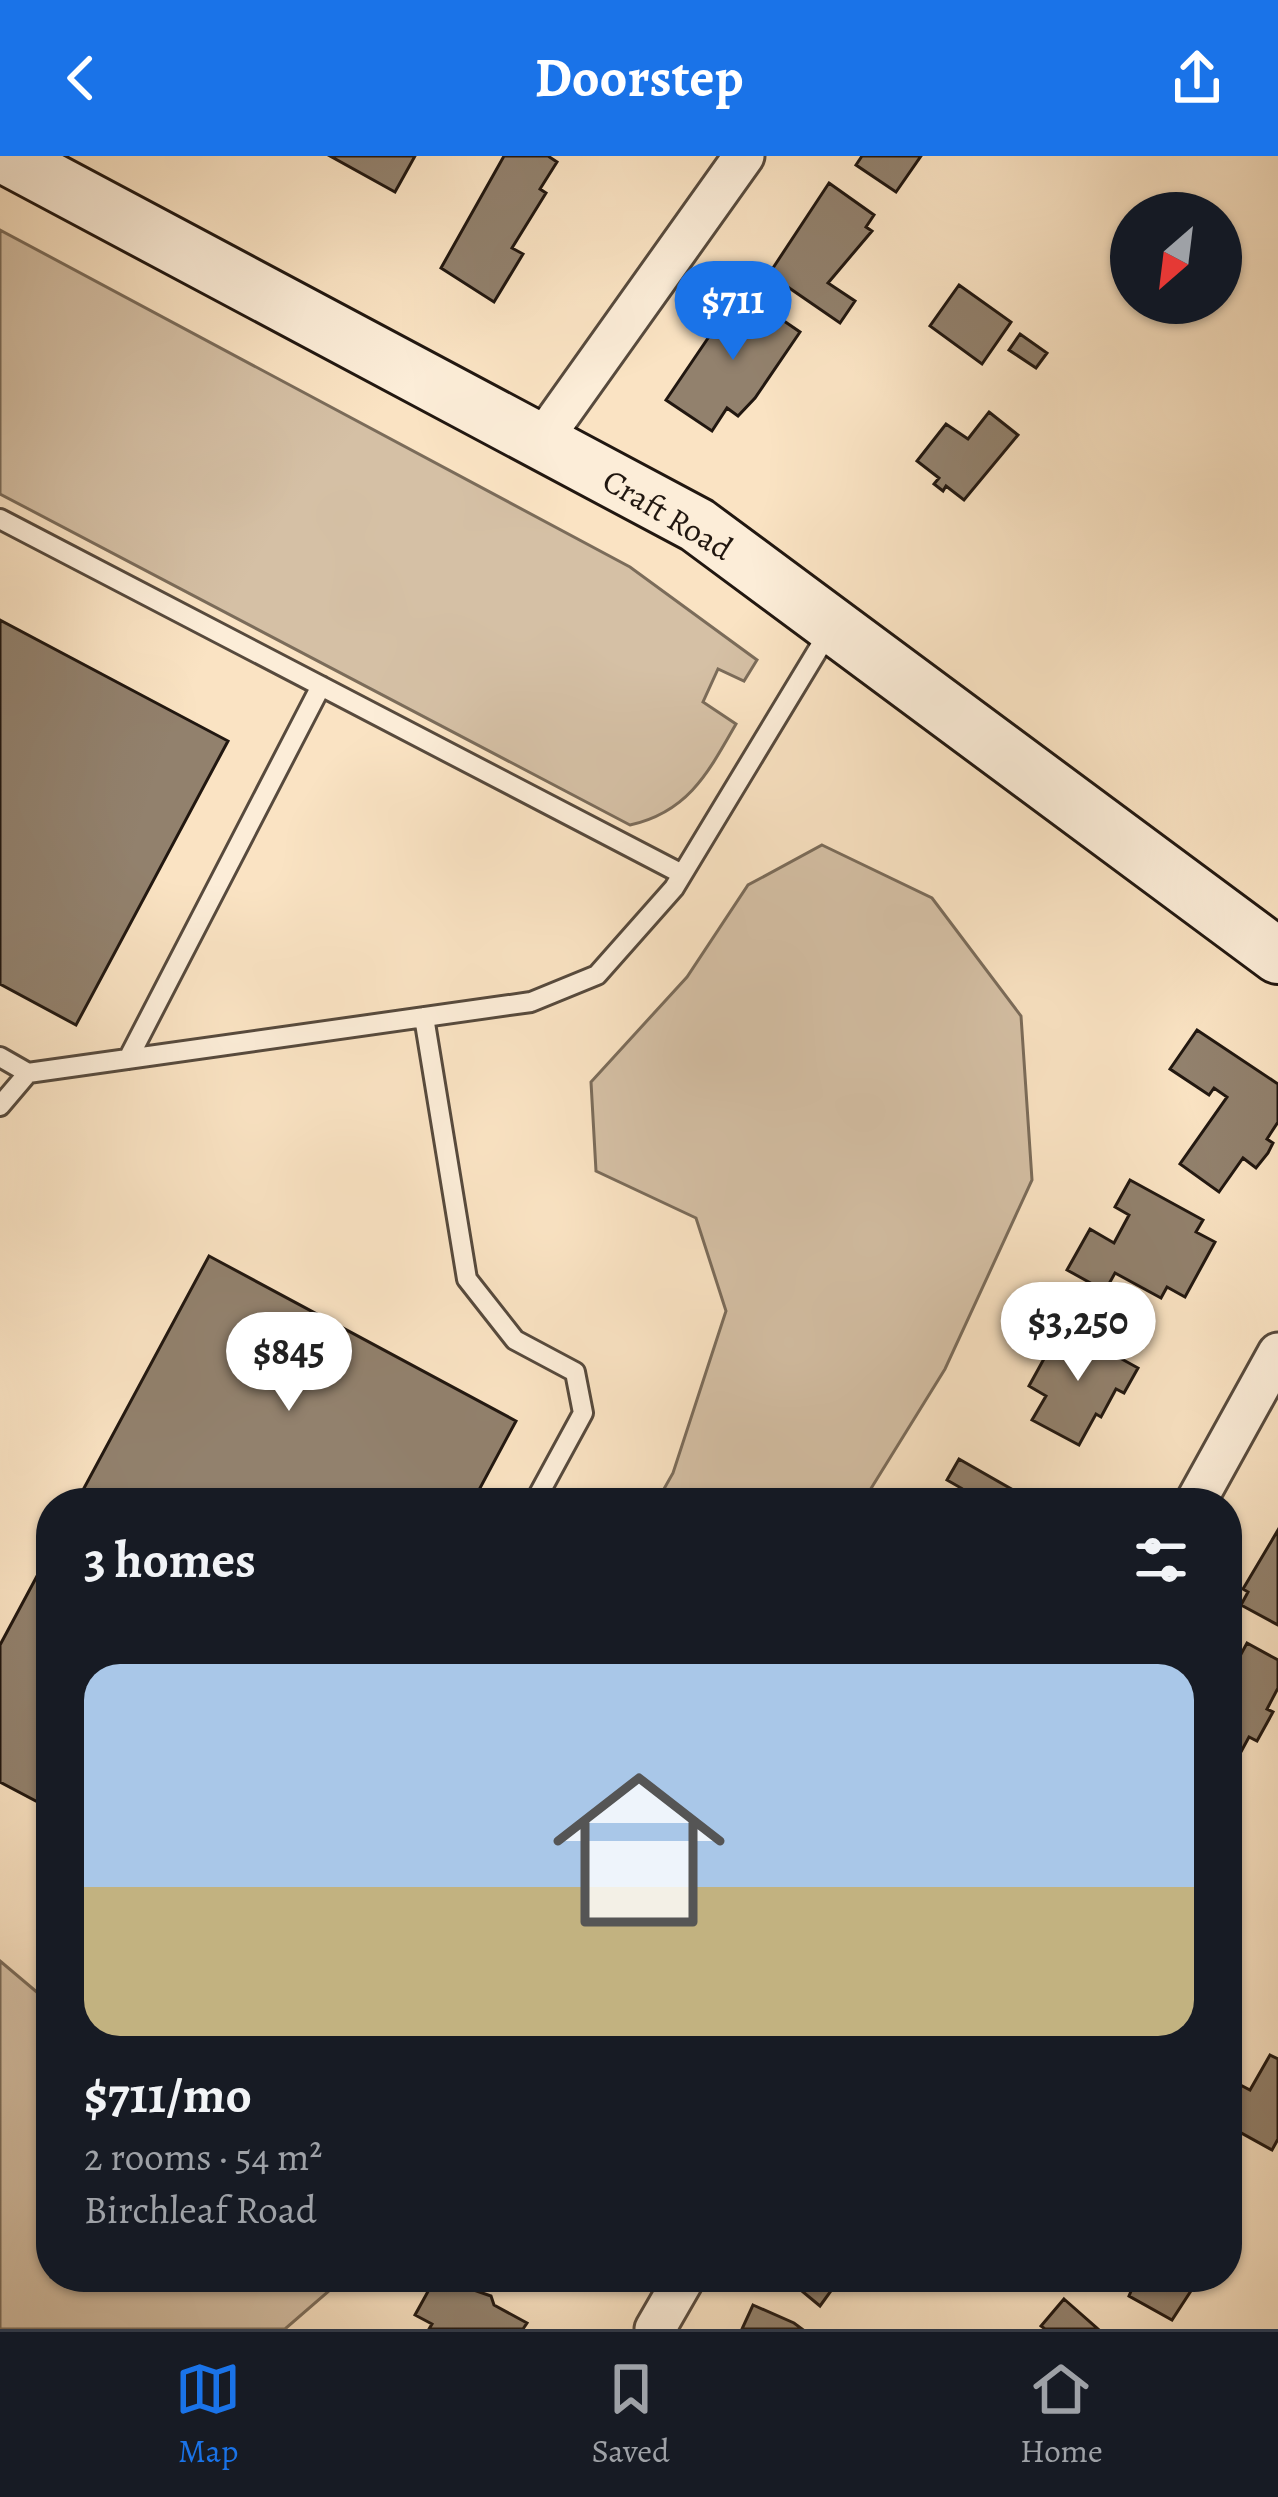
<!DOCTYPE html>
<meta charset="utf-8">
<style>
body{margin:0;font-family:Alegreya,serif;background:#242831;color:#f1f3f6;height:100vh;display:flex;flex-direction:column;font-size:45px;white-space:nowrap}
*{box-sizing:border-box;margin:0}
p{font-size:39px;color:#9ea1a6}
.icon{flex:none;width:66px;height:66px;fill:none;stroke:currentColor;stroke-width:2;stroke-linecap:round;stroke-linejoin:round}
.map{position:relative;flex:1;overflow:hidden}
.drawer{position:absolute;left:36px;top:1332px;width:1206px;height:804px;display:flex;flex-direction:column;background:#171b24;border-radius:48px;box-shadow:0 3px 9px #0004}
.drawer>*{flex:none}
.needle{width:78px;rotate:208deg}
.controls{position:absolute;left:1110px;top:36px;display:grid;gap:24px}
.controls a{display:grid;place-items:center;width:132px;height:132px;border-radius:50%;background:#171b24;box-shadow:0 3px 9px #0004;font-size:60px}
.price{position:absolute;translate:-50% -102px;padding:0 27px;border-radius:42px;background:#fff;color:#222;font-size:39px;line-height:78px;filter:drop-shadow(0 3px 6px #0008)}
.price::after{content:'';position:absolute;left:50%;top:72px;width:36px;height:27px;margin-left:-18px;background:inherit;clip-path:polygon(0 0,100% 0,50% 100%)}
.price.on{background:#1a73e8;color:#fff}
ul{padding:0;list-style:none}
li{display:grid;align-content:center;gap:24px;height:636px;padding:0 48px}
li span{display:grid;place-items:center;height:372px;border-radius:36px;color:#555}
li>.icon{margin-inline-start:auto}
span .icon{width:216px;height:216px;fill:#fffc;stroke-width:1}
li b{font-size:51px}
h2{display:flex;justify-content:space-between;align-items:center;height:144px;padding:0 48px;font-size:51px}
header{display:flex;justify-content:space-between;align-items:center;height:156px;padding:0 48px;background:#1a73e8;color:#fff;font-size:54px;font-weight:600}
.dock{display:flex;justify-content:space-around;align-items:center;height:168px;border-top:3px solid #363941;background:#171b24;font-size:33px;color:#9ea1a6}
.dock a{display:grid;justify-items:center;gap:6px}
.dock .on{color:#1a73e8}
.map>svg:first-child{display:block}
</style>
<header><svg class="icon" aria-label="back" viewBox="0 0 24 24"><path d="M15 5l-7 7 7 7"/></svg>Doorstep<svg class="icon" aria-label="share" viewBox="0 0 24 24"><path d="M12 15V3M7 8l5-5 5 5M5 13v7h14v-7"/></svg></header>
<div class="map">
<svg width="1278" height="2173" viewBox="0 0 1278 2173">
<rect width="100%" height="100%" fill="#fae3c3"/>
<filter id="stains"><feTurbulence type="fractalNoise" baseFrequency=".00167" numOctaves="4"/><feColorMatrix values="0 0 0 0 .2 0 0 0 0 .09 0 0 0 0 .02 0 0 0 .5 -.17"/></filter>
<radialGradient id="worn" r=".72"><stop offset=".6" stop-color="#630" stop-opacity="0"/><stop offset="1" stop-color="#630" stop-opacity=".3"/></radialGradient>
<path fill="#d5c0a5" stroke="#7b6c5a" stroke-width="3" d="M 0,74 L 630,411 L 757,504 L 744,525 L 718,513 L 703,546 L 736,568 C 708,617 688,656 630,669 L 0,338 Z
M 822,689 L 932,742 L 1021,860 L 1032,1024 L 945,1213 L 862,1347 L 656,1347 L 673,1317 L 726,1155 L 696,1062 L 596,1015 L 591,926 L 687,821 L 748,729 Z
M 0,1805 L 51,1848 L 51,2121 L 345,2121 L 285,2173 L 0,2173 Z"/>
<path fill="#92816d" stroke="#211710" stroke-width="3" d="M 330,0 L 415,0 L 395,36 Z
M 504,0 L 548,0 L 557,6 L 540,33 L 546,37 L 512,92 L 523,98 L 494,146 L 441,112 Z
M 862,0 L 921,0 L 896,36 L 856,9 Z
M 829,27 L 874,59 L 866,71 L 872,75 L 828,127 L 855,145 L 840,167 L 769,118 Z
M 959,129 L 1011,166 L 982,208 L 930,170 Z
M 740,135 L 800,176 L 755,242 L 738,260 L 727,252 L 712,275 L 666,244 Z
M 1020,178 L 1047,197 L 1036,212 L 1009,194 Z
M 989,256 L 1018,279 L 964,344 L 946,330 L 943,335 L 934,328 L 939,322 L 917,305 L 946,268 L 968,283 Z
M 0,464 L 228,585 L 76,869 L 0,828 Z
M 1197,874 L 1278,928 L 1278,966 L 1267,983 L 1273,987 L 1268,997 L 1256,1012 L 1243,1002 L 1219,1036 L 1180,1008 L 1227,941 L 1214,932 L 1209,939 L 1170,913 Z
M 1130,1024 L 1203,1064 L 1196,1076 L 1215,1086 L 1185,1141 L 1167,1131 L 1161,1142 L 1115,1117 L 1105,1135 L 1067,1114 L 1090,1073 L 1114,1087 L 1129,1059 L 1115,1051 Z
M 209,1100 L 516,1265 L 472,1347 L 76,1347 Z
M 1062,1170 L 1138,1212 L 1124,1237 L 1116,1233 L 1101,1261 L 1096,1258 L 1079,1289 L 1032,1264 L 1046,1240 L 1029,1230 Z
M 959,1303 L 1036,1347 L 947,1347 L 961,1332 L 947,1324 Z
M 1278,1374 L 1278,1469 L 1241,1449 L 1248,1436 L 1243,1433 Z
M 51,1394 L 51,1653 L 0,1626 L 0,1489 Z
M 1247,1487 L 1278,1504 L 1278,1532 L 1267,1553 L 1273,1556 L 1257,1585 L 1249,1581 L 1236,1605 L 1227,1600 L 1227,1524 Z
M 1270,1899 L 1278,1903 L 1278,1983 L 1272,1994 L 1227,1969 L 1227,1922 L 1250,1934 Z
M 436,2121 L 491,2140 L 494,2149 L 527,2167 L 523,2173 L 429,2173 L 432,2168 L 415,2159 Z
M 785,2121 L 841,2121 L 820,2150 Z
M 1137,2121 L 1200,2121 L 1172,2164 L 1129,2140 Z
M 1064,2143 L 1098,2173 L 1045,2173 L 1041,2170 Z
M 753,2149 L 794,2167 L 802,2173 L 742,2173 Z"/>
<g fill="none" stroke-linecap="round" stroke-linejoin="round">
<defs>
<path id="lane" d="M 0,363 L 682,718
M 424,861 L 467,1123 L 515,1184 L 575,1216 L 583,1257 L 534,1347
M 0,901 L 28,917
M 128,903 L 321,530
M 0,950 L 28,917 L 531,846 L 597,819 L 674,732 L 830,474"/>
<path id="street" d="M 541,285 L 744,0
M 1195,1347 L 1278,1197
M 655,2173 L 685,2121"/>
<path id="secondary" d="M 5,0 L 697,369 L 1278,800"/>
</defs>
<use href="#lane" stroke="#574a3d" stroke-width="24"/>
<use href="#street" stroke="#574a3d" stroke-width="45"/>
<use href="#secondary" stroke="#211710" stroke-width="60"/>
<use href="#lane" stroke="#fcedd8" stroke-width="18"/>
<use href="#street" stroke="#fcedd8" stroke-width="39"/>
<use href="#secondary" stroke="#fcedd8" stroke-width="54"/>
</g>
<g text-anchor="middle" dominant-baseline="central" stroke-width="12" stroke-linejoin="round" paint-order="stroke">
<g font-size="33" fill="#211710" stroke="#fcedd8">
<text transform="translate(668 358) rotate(31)">Craft Road</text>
</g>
</g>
<rect width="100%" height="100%" filter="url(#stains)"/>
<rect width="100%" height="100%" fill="url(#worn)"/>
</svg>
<div class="controls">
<a><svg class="needle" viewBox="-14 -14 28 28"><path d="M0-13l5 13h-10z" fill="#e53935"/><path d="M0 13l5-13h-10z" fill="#9ea1a6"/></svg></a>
</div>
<b class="price on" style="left:733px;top:207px">$711</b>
<b class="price" style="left:1078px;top:1228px">$3,250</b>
<b class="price" style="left:289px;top:1258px">$845</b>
<section class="drawer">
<h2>3 homes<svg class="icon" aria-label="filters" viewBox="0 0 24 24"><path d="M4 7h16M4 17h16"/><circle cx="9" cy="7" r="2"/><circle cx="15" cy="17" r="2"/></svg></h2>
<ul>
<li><span style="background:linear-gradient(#a9c7e8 60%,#c2b280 0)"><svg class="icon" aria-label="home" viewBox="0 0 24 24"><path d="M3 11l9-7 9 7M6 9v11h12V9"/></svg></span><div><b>$711/mo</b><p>2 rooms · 54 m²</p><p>Birchleaf Road</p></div></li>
</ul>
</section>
</div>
<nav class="dock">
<a class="on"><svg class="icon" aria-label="map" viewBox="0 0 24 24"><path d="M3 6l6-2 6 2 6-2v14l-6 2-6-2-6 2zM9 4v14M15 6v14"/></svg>Map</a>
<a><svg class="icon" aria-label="saved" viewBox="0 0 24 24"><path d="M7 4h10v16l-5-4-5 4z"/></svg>Saved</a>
<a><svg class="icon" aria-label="home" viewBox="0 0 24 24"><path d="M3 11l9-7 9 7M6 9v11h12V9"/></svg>Home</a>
</nav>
